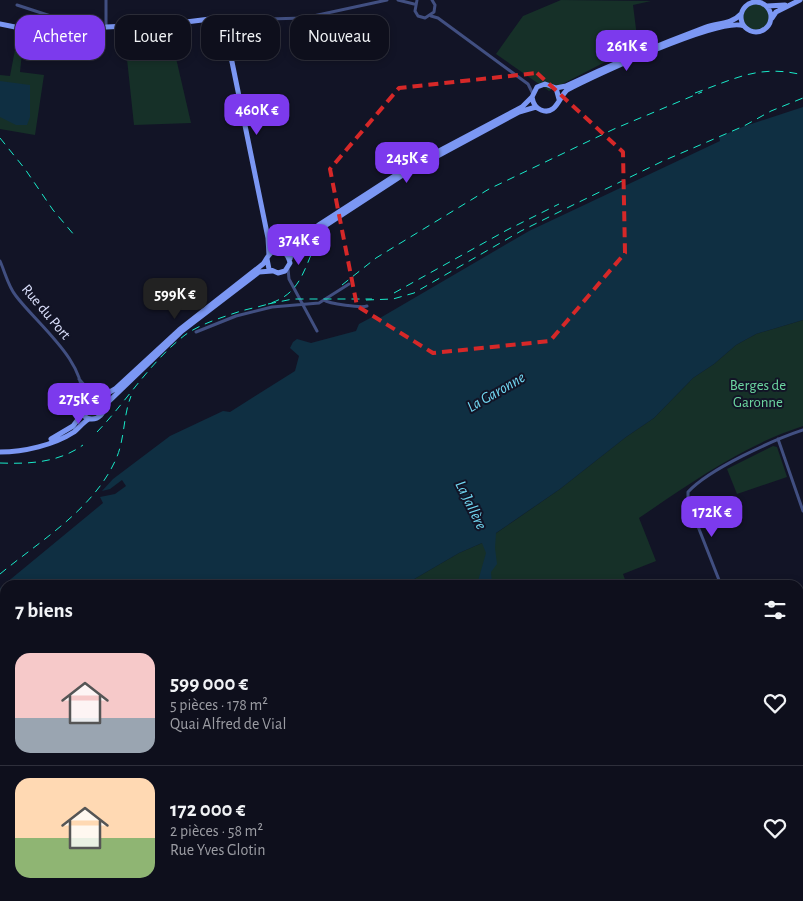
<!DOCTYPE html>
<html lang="fr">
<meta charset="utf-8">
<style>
body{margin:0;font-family:"Alegreya Sans",sans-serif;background:#171825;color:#f1f3f6;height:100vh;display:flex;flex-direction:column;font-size:19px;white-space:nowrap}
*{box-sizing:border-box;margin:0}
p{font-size:16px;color:#9b9ca3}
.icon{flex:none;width:28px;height:28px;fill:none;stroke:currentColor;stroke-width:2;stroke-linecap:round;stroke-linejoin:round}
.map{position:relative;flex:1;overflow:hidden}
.details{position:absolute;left:0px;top:580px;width:804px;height:321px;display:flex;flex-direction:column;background:#0e0f1c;border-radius:15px 15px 0 0;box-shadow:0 2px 8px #0003,0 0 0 1px #2e2f3b}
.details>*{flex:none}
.banner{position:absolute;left:15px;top:15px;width:500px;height:45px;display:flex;gap:10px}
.price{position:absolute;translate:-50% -42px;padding:0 11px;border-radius:10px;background:#7c3aed;color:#fff;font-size:16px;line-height:32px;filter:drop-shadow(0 1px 2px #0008)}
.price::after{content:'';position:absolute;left:50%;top:30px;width:15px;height:11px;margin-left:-8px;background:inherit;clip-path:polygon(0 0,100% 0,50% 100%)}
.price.on{background:#222;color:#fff}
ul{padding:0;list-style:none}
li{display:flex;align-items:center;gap:15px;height:125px;padding:0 15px}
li+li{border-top:1px solid #2e2f3b}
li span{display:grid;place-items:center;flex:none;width:140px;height:100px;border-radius:15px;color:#555}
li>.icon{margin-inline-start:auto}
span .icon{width:60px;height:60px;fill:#fffc;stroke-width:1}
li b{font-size:21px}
h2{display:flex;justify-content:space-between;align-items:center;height:60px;padding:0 15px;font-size:21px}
.chip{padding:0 18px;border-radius:15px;background:#0e0f1c;box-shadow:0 2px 8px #0003,0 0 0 1px #2e2f3b;font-size:18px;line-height:45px}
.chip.on{background:#7c3aed;color:#fff}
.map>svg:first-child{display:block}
</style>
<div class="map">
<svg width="803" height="901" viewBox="0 0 803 901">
<rect width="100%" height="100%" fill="#121426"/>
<path fill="#163028" d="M 561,0 L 651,1 L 633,5 L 638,45 L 549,91 L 496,54 L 523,16 Z
M743 17a13 13 0 1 1 26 0a13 13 0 1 1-26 0Z
M 18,34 L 24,34 L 20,72 L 44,75 L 35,135 L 0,129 L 0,75 L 10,76 Z
M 173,45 L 191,123 L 134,125 L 127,59 L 133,55 L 163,51 L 164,48 Z
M 803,320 L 803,426 C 742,446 692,482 639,518 L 656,561 L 623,574 L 627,585 L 404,585 L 459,553 L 482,543 L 560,489 L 626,437 L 654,418 L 693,378 L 714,364 L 736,345 L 756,334 Z
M83 408a9 9 0 1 1 18 0a9 9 0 1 1-18 0Z
M 773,446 L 777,447 L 787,477 L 737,494 L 727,469 Z
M 803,730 L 803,850 L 799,852 L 799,732 Z
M 5,860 L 5,896 L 688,896 L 676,901 L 0,901 L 0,866 Z"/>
<path fill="#0f2f42" d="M 0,81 L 30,85 L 30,117 L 27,125 L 16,125 L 0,117 Z
M 803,107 L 803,320 L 756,334 L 736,345 L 714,364 L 693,378 L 654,418 L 626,437 L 560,489 L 496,533 L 495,548 L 497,564 L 491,572 L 492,585 L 480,585 L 478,581 L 486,553 L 482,543 L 459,553 L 404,585 L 5,585 L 5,860 L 0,866 L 0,588 L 103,503 L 100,497 L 115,494 L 126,486 L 122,480 L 110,489 L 102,491 L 113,479 L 170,436 L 223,411 L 230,412 L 295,371 L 299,356 L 290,348 L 293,342 L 297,339 L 311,343 L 356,331 L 359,324 L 376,315 L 380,318 L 529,231 L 720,141 L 719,137 L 745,126 Z"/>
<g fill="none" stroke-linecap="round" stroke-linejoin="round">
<path stroke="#414f81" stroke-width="3" d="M 398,0 L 414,4
M 417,0 L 415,11 L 418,16 L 425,18 L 434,12 L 435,5 L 432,0
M 17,5 L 72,23 L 74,27
M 431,16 L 438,18 L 528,84 L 533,94
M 246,24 L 268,19 L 304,18 L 387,0
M 106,27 L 106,0
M 0,261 C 5,272 8,286 16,296 C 38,325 87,362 82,401
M 288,269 L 289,279 L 317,331
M 324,300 C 329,304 362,308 367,306
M 196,332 L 236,316 L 272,307 L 319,303 L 349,284
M 79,379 L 94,396
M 778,439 L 803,511
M 721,585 L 688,501 L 688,492 C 709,469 773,440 803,430
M 799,642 L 803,640
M 799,861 L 803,859
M 644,896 L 645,901
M 694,901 L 707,896"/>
<path stroke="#7b97f3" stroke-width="5" d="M741 17a15 15 0 1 1 30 0a15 15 0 1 1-30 0Z
M 767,6 L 785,5
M230 26a8 8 0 1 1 16 0a8 8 0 1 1-16 0Z
M 772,18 L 776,12 L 800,0
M 0,24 L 25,29 L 106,27 L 170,24 L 218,18 L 231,22
M 235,33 L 231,57 L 268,238 L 269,255
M 556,88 L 566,86 C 612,64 658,45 706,27 C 718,23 732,24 741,14
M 559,99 L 556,88 L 545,84 L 537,87 L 532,97 C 533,103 535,108 541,110 C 556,116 559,97 567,90 C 593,76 722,16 744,26
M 280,250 L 289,248 L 320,224 L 405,169 L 522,107 L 532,97
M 290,259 L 292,251 L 305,239 L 406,173 L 519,112 L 536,107
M80 407a12 12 0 1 1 24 0a12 12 0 1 1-24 0Z
M 99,398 L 115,389 L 179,330 L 263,264 C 266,261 267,256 271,253 C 279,245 288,253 290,263 L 285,271 L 278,273 L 269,269 L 267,259
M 103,407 L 182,331 L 259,272 L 272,271
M 51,439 L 73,426 L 82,414
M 0,452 C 24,452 54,445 74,432 C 79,428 83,422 89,419
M 799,724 L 803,722
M 546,901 L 552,896"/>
<path stroke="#18eac9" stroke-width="1" stroke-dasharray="8 6" stroke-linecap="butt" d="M 695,93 C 735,79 759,64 803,75
M 0,138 L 25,169 L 53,210 L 75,236
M 342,285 L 376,258 L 489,189 L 614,129 L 702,92
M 394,293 L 507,230 L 559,204
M 366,300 L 393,299 L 414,293 L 521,231 L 571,206 L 663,161 L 744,126 L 771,111 L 803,98
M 268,304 L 293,299 L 372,299
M 97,432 C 127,401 150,362 185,335 C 200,324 223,317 241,311 C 259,306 280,304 293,289 C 303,278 308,261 314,248
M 0,463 C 29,464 58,463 83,445
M 0,574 C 41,540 94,509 116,459 C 125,439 123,416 131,396"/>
</g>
<path fill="none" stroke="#d62828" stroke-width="4" stroke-dasharray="10 6" stroke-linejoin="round" d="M 537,73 L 623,152 L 625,253 L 550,341 L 433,353 L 357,306 L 330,169 L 399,88 Z"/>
<g text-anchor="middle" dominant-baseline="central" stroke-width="4" stroke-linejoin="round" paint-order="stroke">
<g font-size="15" fill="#dbe0fc" stroke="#121426">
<text transform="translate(46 312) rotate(50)">Rue du Port</text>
</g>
<g font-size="15" fill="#6cd6a0" stroke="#121426">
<text x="758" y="385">Berges de<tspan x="758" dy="17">Garonne</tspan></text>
</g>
<g font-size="16" font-style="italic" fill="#72d8f2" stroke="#121426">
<text transform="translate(496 392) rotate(-30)">La Garonne</text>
<text transform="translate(471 505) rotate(64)">La Jallère</text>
</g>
</g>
</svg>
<b class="price" style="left:627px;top:72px">261K €</b>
<b class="price" style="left:257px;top:136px">460K €</b>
<b class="price" style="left:407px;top:184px">245K €</b>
<b class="price" style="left:299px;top:266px">374K €</b>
<b class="price on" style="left:175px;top:320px">599K €</b>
<b class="price" style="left:79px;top:425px">275K €</b>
<b class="price" style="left:712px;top:538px">172K €</b>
<div class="banner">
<a class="chip on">Acheter</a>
<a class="chip">Louer</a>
<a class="chip">Filtres</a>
<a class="chip">Nouveau</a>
</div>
<section class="details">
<h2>7 biens<svg class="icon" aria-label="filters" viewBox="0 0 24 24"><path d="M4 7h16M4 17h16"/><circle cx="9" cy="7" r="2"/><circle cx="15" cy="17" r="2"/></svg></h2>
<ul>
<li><span style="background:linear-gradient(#f6c9c9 65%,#9aa5b1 0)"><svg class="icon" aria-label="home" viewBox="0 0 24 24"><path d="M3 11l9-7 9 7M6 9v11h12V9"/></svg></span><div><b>599 000 €</b><p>5 pièces · 178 m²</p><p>Quai Alfred de Vial</p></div><svg class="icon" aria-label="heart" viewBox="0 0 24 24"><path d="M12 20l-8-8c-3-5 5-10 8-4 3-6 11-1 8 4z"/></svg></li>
<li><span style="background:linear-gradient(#ffd9b3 60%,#8fb573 0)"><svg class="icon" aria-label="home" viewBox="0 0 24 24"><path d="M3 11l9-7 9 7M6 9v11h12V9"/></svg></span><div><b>172 000 €</b><p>2 pièces · 58 m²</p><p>Rue Yves Glotin</p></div><svg class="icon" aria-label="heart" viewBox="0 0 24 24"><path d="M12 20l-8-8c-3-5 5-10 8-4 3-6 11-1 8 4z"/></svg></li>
</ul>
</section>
</div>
